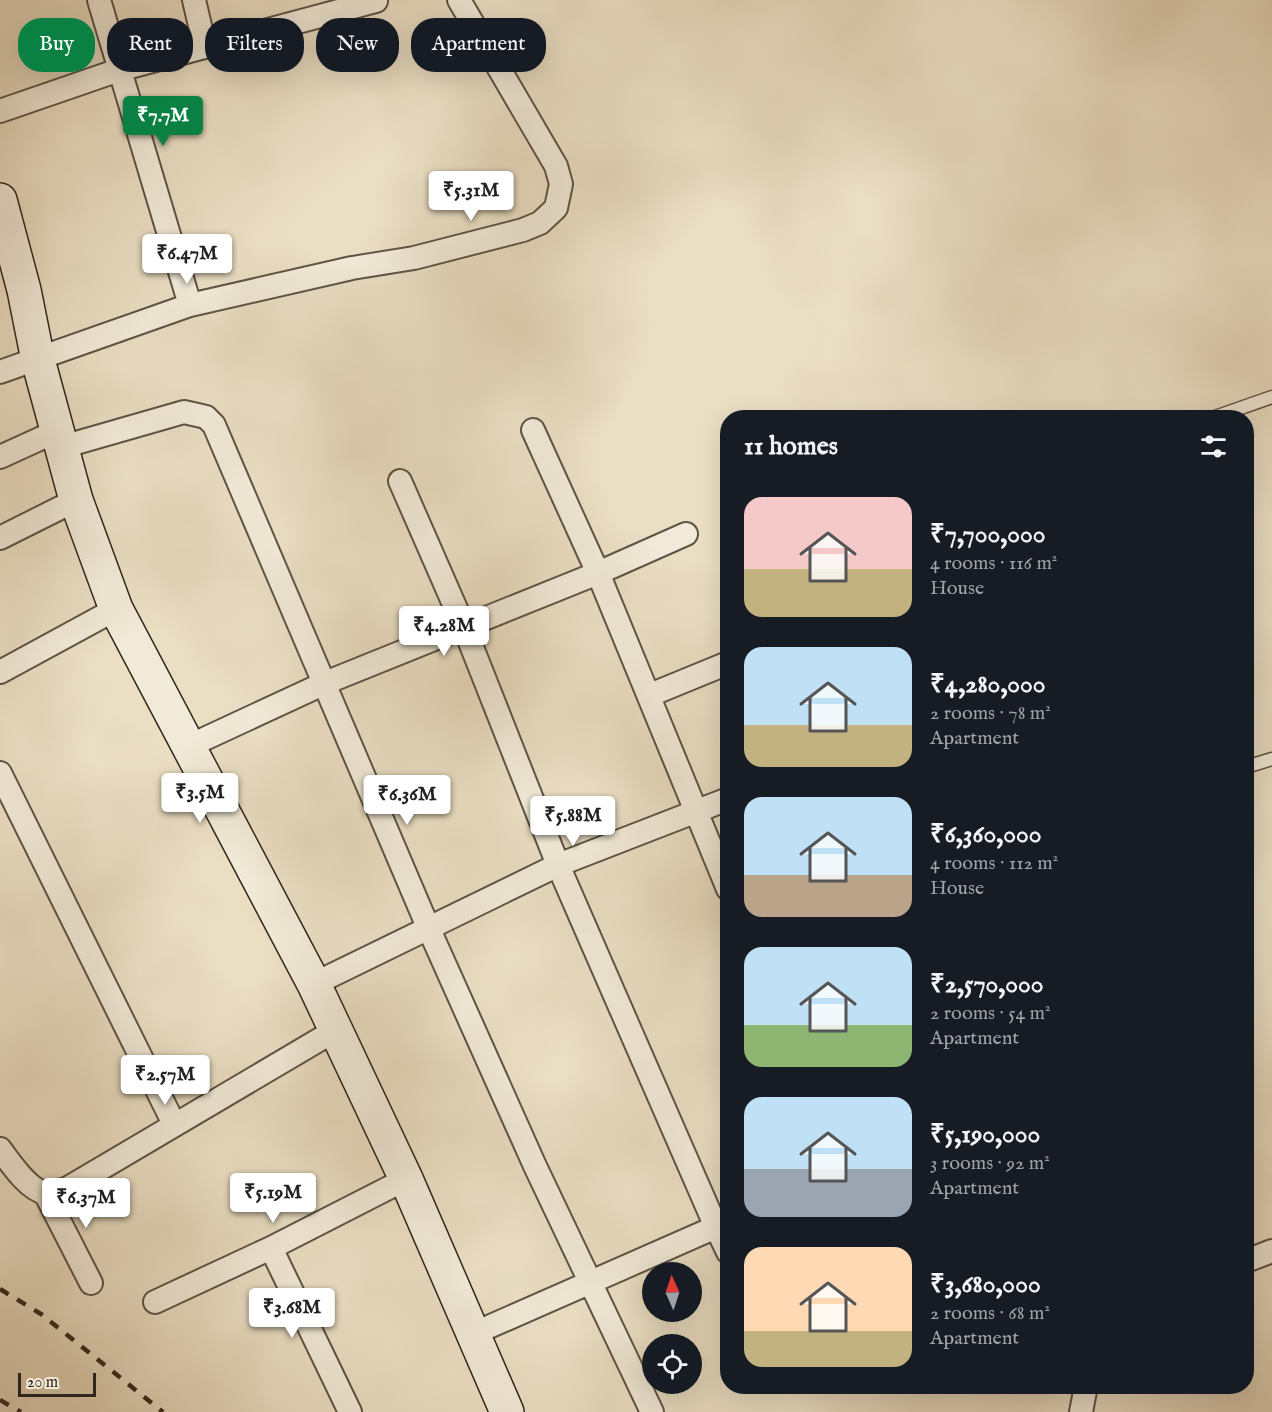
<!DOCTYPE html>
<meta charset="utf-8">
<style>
body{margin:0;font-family:"IM FELL English",serif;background:#20242c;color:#f1f3f6;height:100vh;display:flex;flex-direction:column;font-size:22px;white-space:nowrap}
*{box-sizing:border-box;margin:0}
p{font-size:20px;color:#9ea1a6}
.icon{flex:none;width:33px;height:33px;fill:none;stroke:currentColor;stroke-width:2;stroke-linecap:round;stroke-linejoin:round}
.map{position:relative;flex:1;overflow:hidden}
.details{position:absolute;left:720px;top:410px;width:534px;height:984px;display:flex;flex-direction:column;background:#171b24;border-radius:24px;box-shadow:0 6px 24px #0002}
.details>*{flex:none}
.top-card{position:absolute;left:18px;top:18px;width:570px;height:54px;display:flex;gap:12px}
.needle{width:39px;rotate:357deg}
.tools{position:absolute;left:642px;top:1262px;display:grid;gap:12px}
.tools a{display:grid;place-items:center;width:60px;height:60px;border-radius:50%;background:#171b24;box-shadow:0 6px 24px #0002;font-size:30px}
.scale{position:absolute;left:18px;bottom:15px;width:78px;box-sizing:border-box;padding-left:6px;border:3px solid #30261c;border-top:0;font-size:16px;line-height:21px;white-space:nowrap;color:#30261c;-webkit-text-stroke:4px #f1ead8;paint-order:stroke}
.price{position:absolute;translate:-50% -51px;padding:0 14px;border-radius:6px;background:#fff;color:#222;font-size:20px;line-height:39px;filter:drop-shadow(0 2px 3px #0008)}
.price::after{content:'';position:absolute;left:50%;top:36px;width:18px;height:14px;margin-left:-9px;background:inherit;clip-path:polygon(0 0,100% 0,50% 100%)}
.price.on{background:#0b8043;color:#fff}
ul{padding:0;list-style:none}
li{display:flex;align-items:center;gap:18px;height:150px;padding:0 24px}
li span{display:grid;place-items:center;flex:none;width:168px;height:120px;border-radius:18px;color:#555}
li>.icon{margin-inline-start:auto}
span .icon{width:72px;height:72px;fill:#fffc;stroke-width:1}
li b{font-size:26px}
h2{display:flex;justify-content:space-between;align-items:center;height:72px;padding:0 24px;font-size:26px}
.pill{padding:0 21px;border-radius:24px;background:#171b24;box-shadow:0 6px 24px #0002;font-size:21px;line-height:54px}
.pill.on{background:#0b8043;color:#fff}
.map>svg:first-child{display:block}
</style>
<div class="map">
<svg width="1272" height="1412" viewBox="0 0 1272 1412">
<rect width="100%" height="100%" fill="#eadec3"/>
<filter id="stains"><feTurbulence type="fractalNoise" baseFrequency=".00333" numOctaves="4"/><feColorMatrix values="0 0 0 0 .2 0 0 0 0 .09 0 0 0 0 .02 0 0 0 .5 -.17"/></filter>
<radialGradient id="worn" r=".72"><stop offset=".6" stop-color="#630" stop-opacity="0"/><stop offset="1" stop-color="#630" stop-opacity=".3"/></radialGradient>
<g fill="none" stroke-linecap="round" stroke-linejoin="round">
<defs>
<path id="lane" d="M 1215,417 L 1272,397
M 1246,767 L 1272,759"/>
<path id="street" d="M 99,0 L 190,305
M 194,0 L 205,47
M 0,111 L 119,70 L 376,1
M 0,372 L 190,305 L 352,268 L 414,258 L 523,230 L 540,223 L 556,208 L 561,184 L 556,166 L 459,0
M 533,430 L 598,573 L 728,889
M 62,447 L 184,412 L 206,417 L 214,425 L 428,927 L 535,1166 L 652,1412
M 0,457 L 57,431
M 400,481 L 464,627 L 558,865 L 716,1227 L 728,1223
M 0,538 L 76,500
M 0,672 L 116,609
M 650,695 L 728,663
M 187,747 L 325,683 L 598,573 L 686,534
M 0,773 L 174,1124
M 314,984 L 558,865 L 728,799
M 0,1149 C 10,1162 27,1189 45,1193 C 52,1195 61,1191 68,1188 L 334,1031
M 45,1193 L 91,1283
M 271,1248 L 350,1412
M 1246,1261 L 1272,1251
M 155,1302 L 271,1248 L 406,1179
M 475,1333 L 716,1227 L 728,1252
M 1081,1412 L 1086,1386"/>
<path id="secondary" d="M 0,200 L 24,290 L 38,360 L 76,500 L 116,609 L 314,984 L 406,1179 L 507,1412"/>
</defs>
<use href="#lane" stroke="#5e5446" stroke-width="15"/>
<use href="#street" stroke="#5e5446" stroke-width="26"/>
<use href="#secondary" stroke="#30261c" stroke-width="36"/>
<use href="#lane" stroke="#f1ead8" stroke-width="12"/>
<use href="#street" stroke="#f1ead8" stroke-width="22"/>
<use href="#secondary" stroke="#f1ead8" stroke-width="33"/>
<path stroke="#30261c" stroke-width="4.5" stroke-dasharray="10 10" stroke-linecap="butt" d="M 0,1289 L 41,1314 L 163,1412
M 0,1400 L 21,1412"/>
</g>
<rect width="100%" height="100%" filter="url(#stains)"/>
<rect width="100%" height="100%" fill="url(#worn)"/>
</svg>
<div class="tools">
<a><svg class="needle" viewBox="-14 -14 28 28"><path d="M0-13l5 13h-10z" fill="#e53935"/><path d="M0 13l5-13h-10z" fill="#9ea1a6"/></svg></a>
<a><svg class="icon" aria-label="locate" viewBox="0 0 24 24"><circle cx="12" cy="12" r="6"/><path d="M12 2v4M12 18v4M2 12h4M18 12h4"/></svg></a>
</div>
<div class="scale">20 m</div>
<b class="price on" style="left:163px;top:147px">₹7.7M</b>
<b class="price" style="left:471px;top:222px">₹5.31M</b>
<b class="price" style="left:187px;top:285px">₹6.47M</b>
<b class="price" style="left:444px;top:657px">₹4.28M</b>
<b class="price" style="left:200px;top:824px">₹3.5M</b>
<b class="price" style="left:407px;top:826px">₹6.36M</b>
<b class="price" style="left:573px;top:847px">₹5.88M</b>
<b class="price" style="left:165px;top:1106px">₹2.57M</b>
<b class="price" style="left:273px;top:1224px">₹5.19M</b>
<b class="price" style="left:86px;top:1229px">₹6.37M</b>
<b class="price" style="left:292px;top:1339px">₹3.68M</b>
<div class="top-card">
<a class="pill on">Buy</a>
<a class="pill">Rent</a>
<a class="pill">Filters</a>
<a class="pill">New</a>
<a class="pill">Apartment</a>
</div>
<section class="details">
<h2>11 homes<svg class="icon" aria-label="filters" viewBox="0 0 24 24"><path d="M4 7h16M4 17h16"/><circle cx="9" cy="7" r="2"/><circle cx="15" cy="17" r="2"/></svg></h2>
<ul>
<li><span style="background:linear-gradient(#f6c9c9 60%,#c2b280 0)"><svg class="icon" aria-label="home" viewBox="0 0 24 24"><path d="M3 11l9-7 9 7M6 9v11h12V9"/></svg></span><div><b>₹7,700,000</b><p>4 rooms · 116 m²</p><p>House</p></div></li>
<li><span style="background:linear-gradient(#bfe0f5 65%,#c2b280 0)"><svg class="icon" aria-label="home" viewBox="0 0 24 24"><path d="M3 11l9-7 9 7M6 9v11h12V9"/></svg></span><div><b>₹4,280,000</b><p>2 rooms · 78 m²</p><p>Apartment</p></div></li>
<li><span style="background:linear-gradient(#bfe0f5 65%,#b9a48a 0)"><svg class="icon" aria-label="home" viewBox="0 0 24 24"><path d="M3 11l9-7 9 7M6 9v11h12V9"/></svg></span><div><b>₹6,360,000</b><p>4 rooms · 112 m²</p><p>House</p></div></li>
<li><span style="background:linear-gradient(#bfe0f5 65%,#8fb573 0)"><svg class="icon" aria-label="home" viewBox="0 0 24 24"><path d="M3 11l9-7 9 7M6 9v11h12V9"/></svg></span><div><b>₹2,570,000</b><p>2 rooms · 54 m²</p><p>Apartment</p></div></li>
<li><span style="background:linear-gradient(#bfe0f5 60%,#9aa5b1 0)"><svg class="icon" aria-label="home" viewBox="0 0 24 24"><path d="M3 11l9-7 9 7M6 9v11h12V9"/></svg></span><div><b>₹5,190,000</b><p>3 rooms · 92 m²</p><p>Apartment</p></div></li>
<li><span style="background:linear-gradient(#ffd9b3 70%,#c2b280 0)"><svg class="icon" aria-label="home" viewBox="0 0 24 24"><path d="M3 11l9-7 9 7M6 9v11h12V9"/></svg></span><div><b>₹3,680,000</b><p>2 rooms · 68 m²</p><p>Apartment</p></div></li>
</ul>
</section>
</div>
